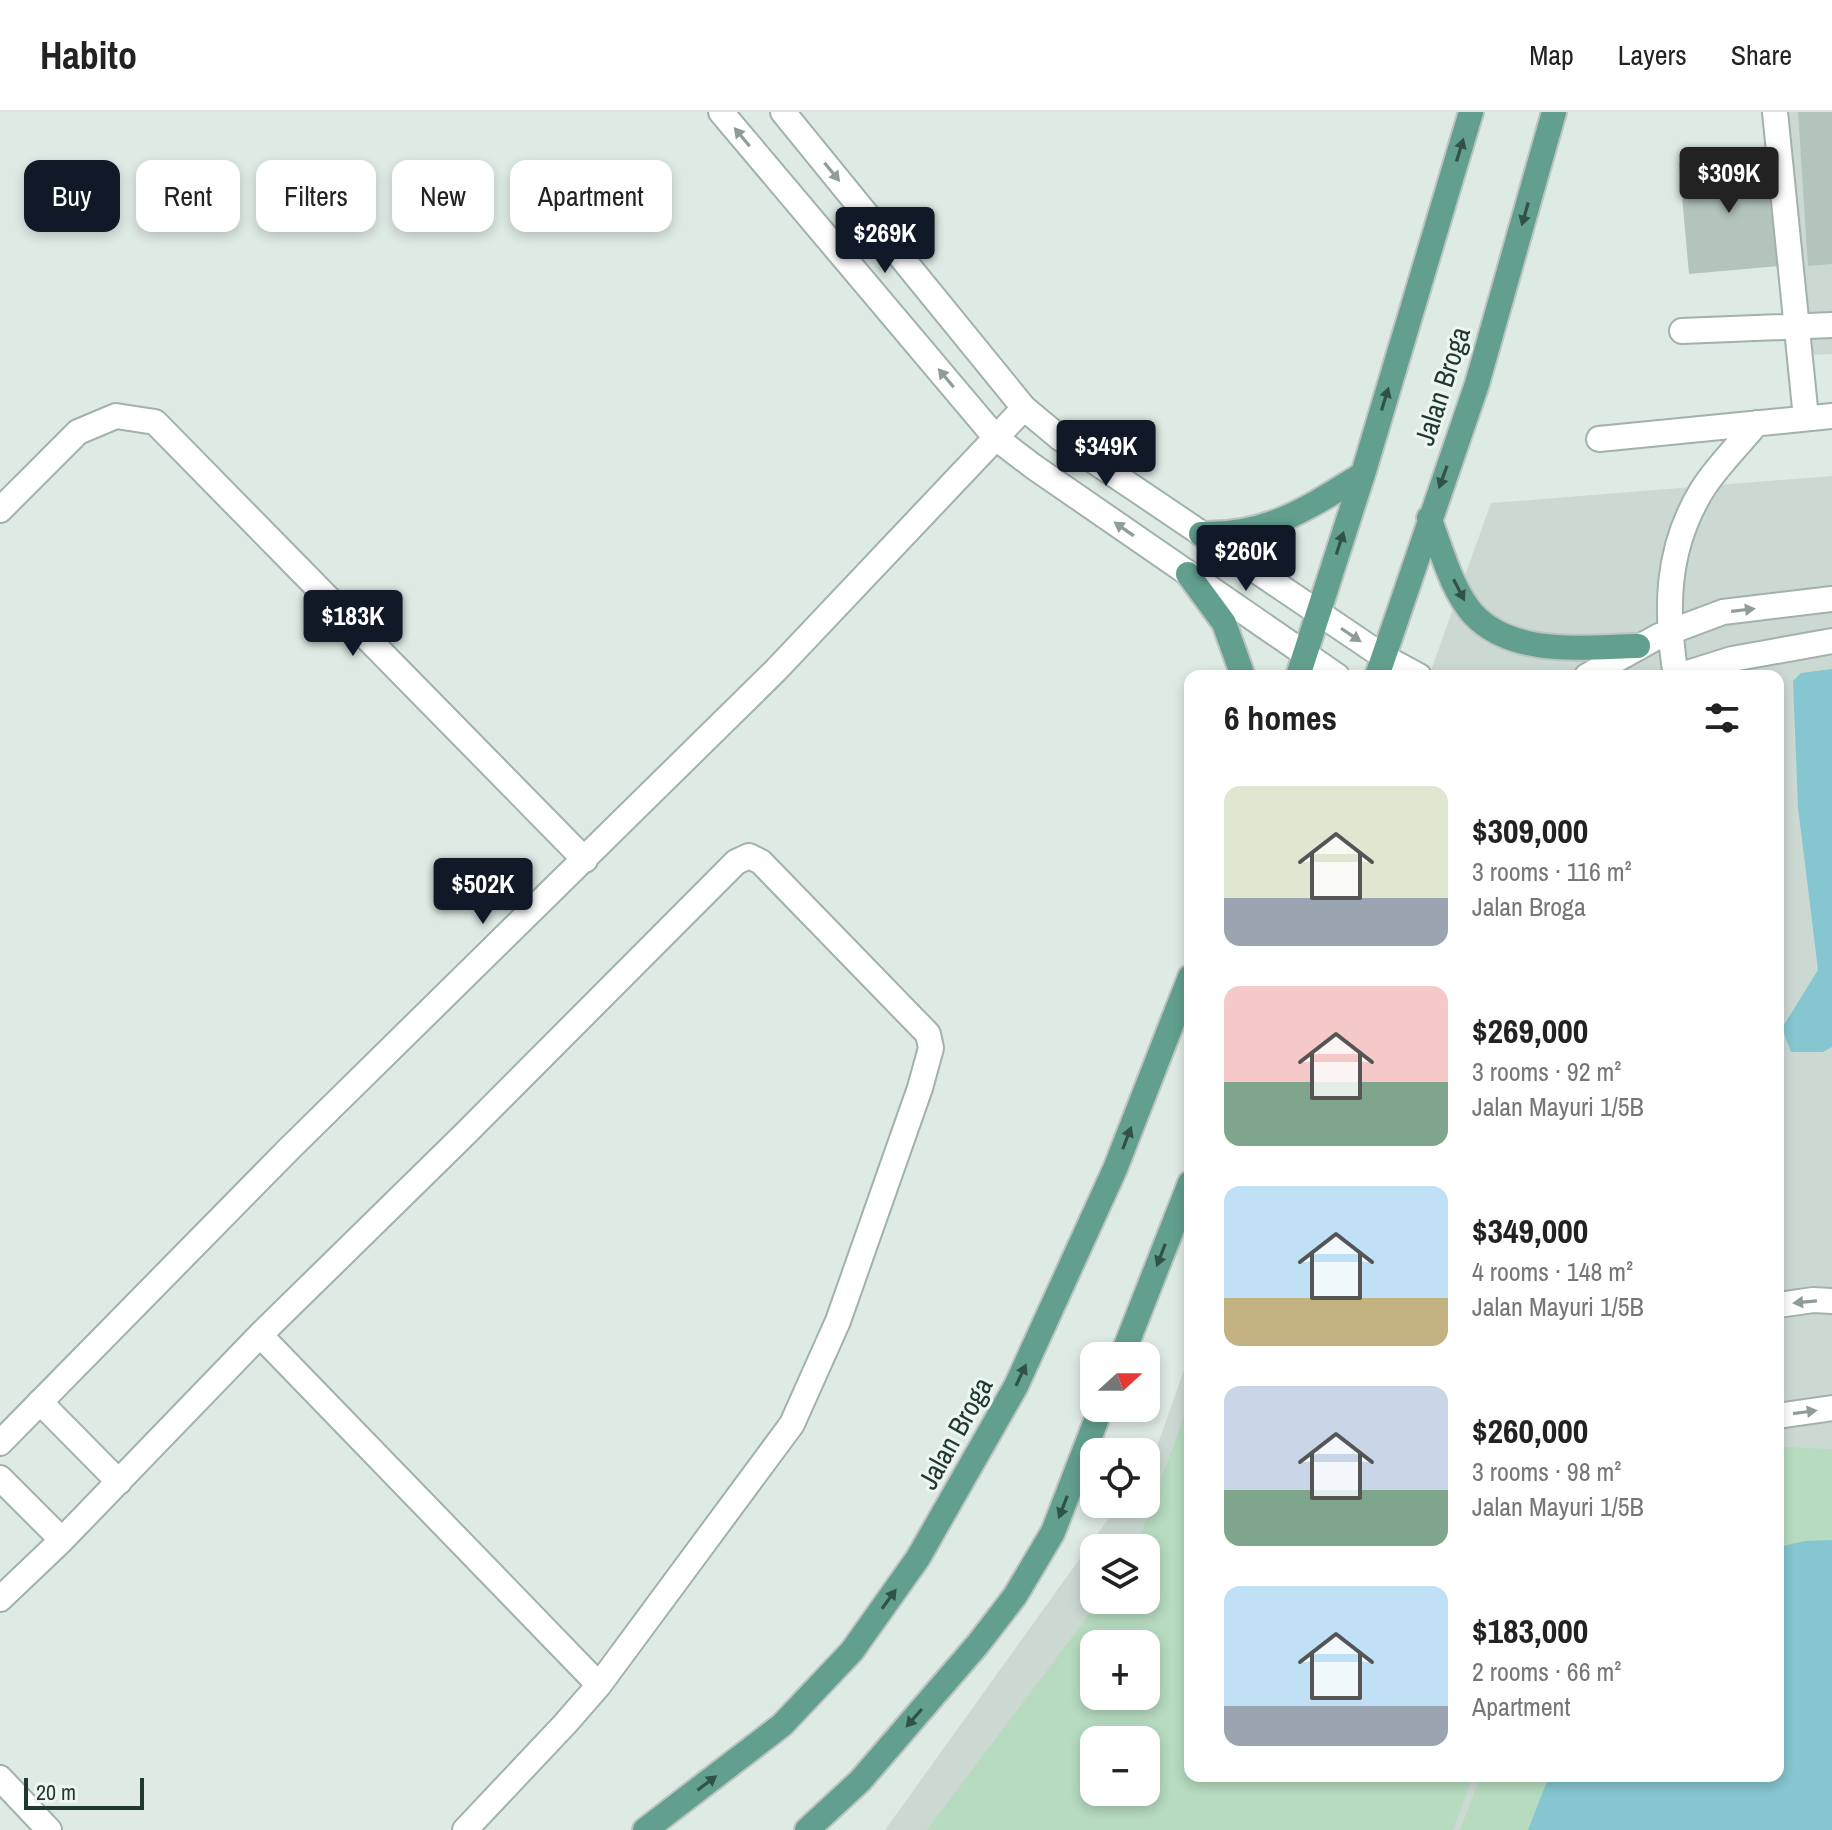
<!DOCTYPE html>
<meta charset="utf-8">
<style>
body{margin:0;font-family:"Archivo Narrow",sans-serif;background:#f2f2f2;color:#222;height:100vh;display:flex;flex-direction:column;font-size:30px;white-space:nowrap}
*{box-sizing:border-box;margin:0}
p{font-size:26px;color:#767676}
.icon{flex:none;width:44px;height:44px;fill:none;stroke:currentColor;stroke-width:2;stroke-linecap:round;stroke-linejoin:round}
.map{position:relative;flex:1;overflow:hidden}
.details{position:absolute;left:1184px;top:558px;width:600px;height:1112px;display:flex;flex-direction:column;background:#fff;border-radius:16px;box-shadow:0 4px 12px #0003}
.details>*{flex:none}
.top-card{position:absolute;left:24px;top:48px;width:760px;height:72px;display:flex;gap:16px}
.needle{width:52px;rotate:69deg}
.tools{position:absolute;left:1080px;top:1230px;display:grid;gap:16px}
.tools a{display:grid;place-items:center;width:80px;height:80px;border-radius:16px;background:#fff;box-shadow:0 4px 12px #0003;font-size:40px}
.scale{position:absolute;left:24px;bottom:20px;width:120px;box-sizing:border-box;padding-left:8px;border:4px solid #1f3931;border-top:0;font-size:22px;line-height:28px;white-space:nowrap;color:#1f3931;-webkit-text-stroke:6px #eef6f2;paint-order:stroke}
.price{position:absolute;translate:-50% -68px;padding:0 18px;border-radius:8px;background:#111827;color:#fff;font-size:26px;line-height:52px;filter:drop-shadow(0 2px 4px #0008)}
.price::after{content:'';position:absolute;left:50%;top:48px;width:24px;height:18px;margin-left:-12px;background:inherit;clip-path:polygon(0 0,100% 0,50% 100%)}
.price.active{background:#222;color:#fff}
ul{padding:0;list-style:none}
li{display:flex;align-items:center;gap:24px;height:200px;padding:0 40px}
li span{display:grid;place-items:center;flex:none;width:224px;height:160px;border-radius:16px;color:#555}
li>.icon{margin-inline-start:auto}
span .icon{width:96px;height:96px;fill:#fffc;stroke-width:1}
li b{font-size:34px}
h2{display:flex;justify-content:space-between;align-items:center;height:96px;padding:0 40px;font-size:34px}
.pill{padding:0 28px;border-radius:16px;background:#fff;box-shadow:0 4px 12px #0003;font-size:28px;line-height:72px}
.pill.active{background:#111827;color:#fff}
header{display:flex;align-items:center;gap:48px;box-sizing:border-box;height:112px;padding:0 40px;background:#fff;border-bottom:2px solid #e0e0e0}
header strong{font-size:38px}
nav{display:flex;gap:44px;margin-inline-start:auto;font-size:28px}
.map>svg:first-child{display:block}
</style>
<header>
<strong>Habito</strong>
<nav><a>Map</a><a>Layers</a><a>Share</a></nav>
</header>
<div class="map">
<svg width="1832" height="1718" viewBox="0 0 1832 1718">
<rect width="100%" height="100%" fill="#deeae4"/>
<path fill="#ccd9d3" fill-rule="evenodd" d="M 1787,0 L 1832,0 L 1832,242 L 1810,243 Z
M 1832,364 L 1832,1718 L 885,1718 L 1119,1392 L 1146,1392 L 1146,1354 L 1154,1343 L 1190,1241 L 1190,1664 L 1778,1664 L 1778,564 L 1429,564 L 1491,391 ZM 1094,1436 L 1146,1436 L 1146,1488 L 1094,1488 ZM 1094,1532 L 1146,1532 L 1146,1584 L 1094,1584 ZM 1094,1628 L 1146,1628 L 1146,1680 L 1094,1680 Z"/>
<path fill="#b6dbbf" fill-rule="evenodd" d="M 1190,1288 L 1190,1664 L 1473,1664 L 1453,1718 L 927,1718 L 1100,1488 L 1146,1488 L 1146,1436 L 1136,1436 ZM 1094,1532 L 1146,1532 L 1146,1584 L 1094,1584 ZM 1094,1628 L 1146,1628 L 1146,1680 L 1094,1680 Z
M 1785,1335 L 1832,1337 L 1832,1718 L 1460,1718 L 1481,1664 L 1778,1664 L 1778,1338 Z"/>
<path fill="#85c6d0" d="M 1832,557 L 1832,935 L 1823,940 L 1791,940 L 1782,916 L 1818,858 L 1798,695 L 1793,569 L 1801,561 Z
M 1832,1428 L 1832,1718 L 1528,1718 L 1549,1664 L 1778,1664 L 1778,1435 L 1805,1429 Z"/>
<path fill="#b3c4bd" d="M 1798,0 L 1832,0 L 1832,152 L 1808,154 Z
M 1768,44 L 1779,154 L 1689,162 L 1679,51 Z"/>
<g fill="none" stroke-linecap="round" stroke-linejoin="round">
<defs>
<path id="service" d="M 1775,0 L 1806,306
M 1682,219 L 1832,213
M 1599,327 L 1832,304
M 1384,545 L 1419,564
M 1587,564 L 1659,524 L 1723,500 L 1832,487
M 1676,564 C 1665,498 1666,437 1702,378 C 1717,354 1739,333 1757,311
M 1678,564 L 1732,547 L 1832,529
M 1778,1193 L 1813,1188 L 1832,1189
M 260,1223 L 599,1573
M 40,1290 L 119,1370
M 1778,1304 L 1832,1296
M 0,1366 L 62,1428
M 0,1487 L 62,1428 L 260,1223 L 465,1022 L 736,750 L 749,744 L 761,750 L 928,922 L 931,936 L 920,976 L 838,1209 L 792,1312 L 599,1573 L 565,1612 L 465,1718
M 0,1666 L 49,1718"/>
<path id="minor" d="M 0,398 L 78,320 L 116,304 L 155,310 L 585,748
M 0,1331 L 288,1038 L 776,558 L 1024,296"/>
<path id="tertiary" d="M 721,0 L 996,326 L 1034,355 L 1337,564
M 783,0 L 1024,296 L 1060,326 L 1384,545"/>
<path id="primary" d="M 1429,406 C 1441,436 1451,477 1473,502 C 1513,545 1585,535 1638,534
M 1201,422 C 1268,424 1308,396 1363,362
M 1188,462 L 1224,511 L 1243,564
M 1298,564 L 1363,362 L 1471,0
M 1377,564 L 1477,272 L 1554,0
M 1122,1244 L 1190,1071
M 645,1718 L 782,1613 L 852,1539 L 918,1446 L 1016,1274 L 1115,1057 L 1190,865
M 807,1718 L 860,1669 L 978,1532 L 1015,1484 L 1053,1420 L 1101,1296"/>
</defs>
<use href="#service" stroke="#a1b1ab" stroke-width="28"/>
<use href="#minor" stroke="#a1b1ab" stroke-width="28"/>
<use href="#tertiary" stroke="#a1b1ab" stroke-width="28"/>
<use href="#primary" stroke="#bcc4c1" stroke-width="28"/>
<use href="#service" stroke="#fff" stroke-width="24"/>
<use href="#minor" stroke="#fff" stroke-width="24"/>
<use href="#tertiary" stroke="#fff" stroke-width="24"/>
<use href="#primary" stroke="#629f8e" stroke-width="24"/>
</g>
<defs><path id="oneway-solid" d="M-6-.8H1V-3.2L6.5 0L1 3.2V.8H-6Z" transform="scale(2)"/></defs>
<g fill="#8f9c98">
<use href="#oneway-solid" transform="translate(742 25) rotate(-130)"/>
<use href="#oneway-solid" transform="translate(832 60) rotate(51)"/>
<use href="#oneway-solid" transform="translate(946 266) rotate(-130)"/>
<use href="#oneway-solid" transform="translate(1124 417) rotate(-145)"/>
<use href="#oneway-solid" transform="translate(1743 498) rotate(-7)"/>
<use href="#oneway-solid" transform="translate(1351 523) rotate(34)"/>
<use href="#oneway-solid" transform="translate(1805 1190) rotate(175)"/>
<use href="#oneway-solid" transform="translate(1805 1300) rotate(-8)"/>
</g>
<g fill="#305248">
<use href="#oneway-solid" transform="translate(1460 38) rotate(-73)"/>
<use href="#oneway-solid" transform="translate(1525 102) rotate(106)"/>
<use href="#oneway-solid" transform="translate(1385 287) rotate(-73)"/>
<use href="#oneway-solid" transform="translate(1443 365) rotate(110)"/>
<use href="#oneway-solid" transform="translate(1340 431) rotate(-72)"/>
<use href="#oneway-solid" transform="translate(1459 478) rotate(63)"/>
<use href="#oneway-solid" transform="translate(1127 1026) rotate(-69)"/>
<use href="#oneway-solid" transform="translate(1161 1143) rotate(111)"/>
<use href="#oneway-solid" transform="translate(1021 1263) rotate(-65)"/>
<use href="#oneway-solid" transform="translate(1063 1395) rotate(111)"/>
<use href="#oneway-solid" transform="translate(889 1487) rotate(-54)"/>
<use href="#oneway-solid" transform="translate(914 1606) rotate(131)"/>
<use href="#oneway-solid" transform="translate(707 1671) rotate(-37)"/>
</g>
<g text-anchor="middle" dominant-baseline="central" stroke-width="6" stroke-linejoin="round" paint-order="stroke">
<g font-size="28" fill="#1f3931" stroke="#eef6f2">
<text transform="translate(1442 274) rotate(-72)">Jalan Broga</text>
<text transform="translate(955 1321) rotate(-61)">Jalan Broga</text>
</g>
</g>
</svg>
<div class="tools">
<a><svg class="needle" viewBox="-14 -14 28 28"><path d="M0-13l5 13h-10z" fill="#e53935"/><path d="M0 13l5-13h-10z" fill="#767676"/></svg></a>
<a><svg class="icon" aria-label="locate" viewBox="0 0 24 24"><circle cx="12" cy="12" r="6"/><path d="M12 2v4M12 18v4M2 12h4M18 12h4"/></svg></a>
<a><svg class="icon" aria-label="layers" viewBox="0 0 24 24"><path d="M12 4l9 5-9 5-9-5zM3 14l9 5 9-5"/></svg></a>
<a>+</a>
<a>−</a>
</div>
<div class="scale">20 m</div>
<b class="price active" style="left:1729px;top:103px">$309K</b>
<b class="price" style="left:885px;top:163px">$269K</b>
<b class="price" style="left:1106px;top:376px">$349K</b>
<b class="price" style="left:1246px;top:481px">$260K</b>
<b class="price" style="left:353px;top:546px">$183K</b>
<b class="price" style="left:483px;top:814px">$502K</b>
<div class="top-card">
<a class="pill active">Buy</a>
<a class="pill">Rent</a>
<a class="pill">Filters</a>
<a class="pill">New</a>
<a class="pill">Apartment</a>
</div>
<section class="details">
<h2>6 homes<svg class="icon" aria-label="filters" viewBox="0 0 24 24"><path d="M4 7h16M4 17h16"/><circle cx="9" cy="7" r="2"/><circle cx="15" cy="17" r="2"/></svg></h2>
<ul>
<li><span style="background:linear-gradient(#dfe7d0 70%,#9aa5b1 0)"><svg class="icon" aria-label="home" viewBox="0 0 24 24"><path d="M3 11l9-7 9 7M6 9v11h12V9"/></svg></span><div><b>$309,000</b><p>3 rooms · 116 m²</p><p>Jalan Broga</p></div></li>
<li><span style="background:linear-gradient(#f6c9c9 60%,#7fa58c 0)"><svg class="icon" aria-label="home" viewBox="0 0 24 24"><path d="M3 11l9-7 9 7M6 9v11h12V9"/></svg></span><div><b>$269,000</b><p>3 rooms · 92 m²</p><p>Jalan Mayuri 1/5B</p></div></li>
<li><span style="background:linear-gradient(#bfe0f5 70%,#c2b280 0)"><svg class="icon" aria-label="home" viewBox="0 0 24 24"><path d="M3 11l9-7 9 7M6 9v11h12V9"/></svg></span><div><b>$349,000</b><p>4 rooms · 148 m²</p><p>Jalan Mayuri 1/5B</p></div></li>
<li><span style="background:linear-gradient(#c9d6e8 65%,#7fa58c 0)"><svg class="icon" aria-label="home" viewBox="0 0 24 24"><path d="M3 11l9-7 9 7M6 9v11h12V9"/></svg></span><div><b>$260,000</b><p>3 rooms · 98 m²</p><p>Jalan Mayuri 1/5B</p></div></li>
<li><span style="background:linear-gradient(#bfe0f5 75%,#9aa5b1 0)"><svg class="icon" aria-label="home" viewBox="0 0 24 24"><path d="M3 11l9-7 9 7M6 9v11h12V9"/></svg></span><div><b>$183,000</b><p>2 rooms · 66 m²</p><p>Apartment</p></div></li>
</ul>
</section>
</div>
